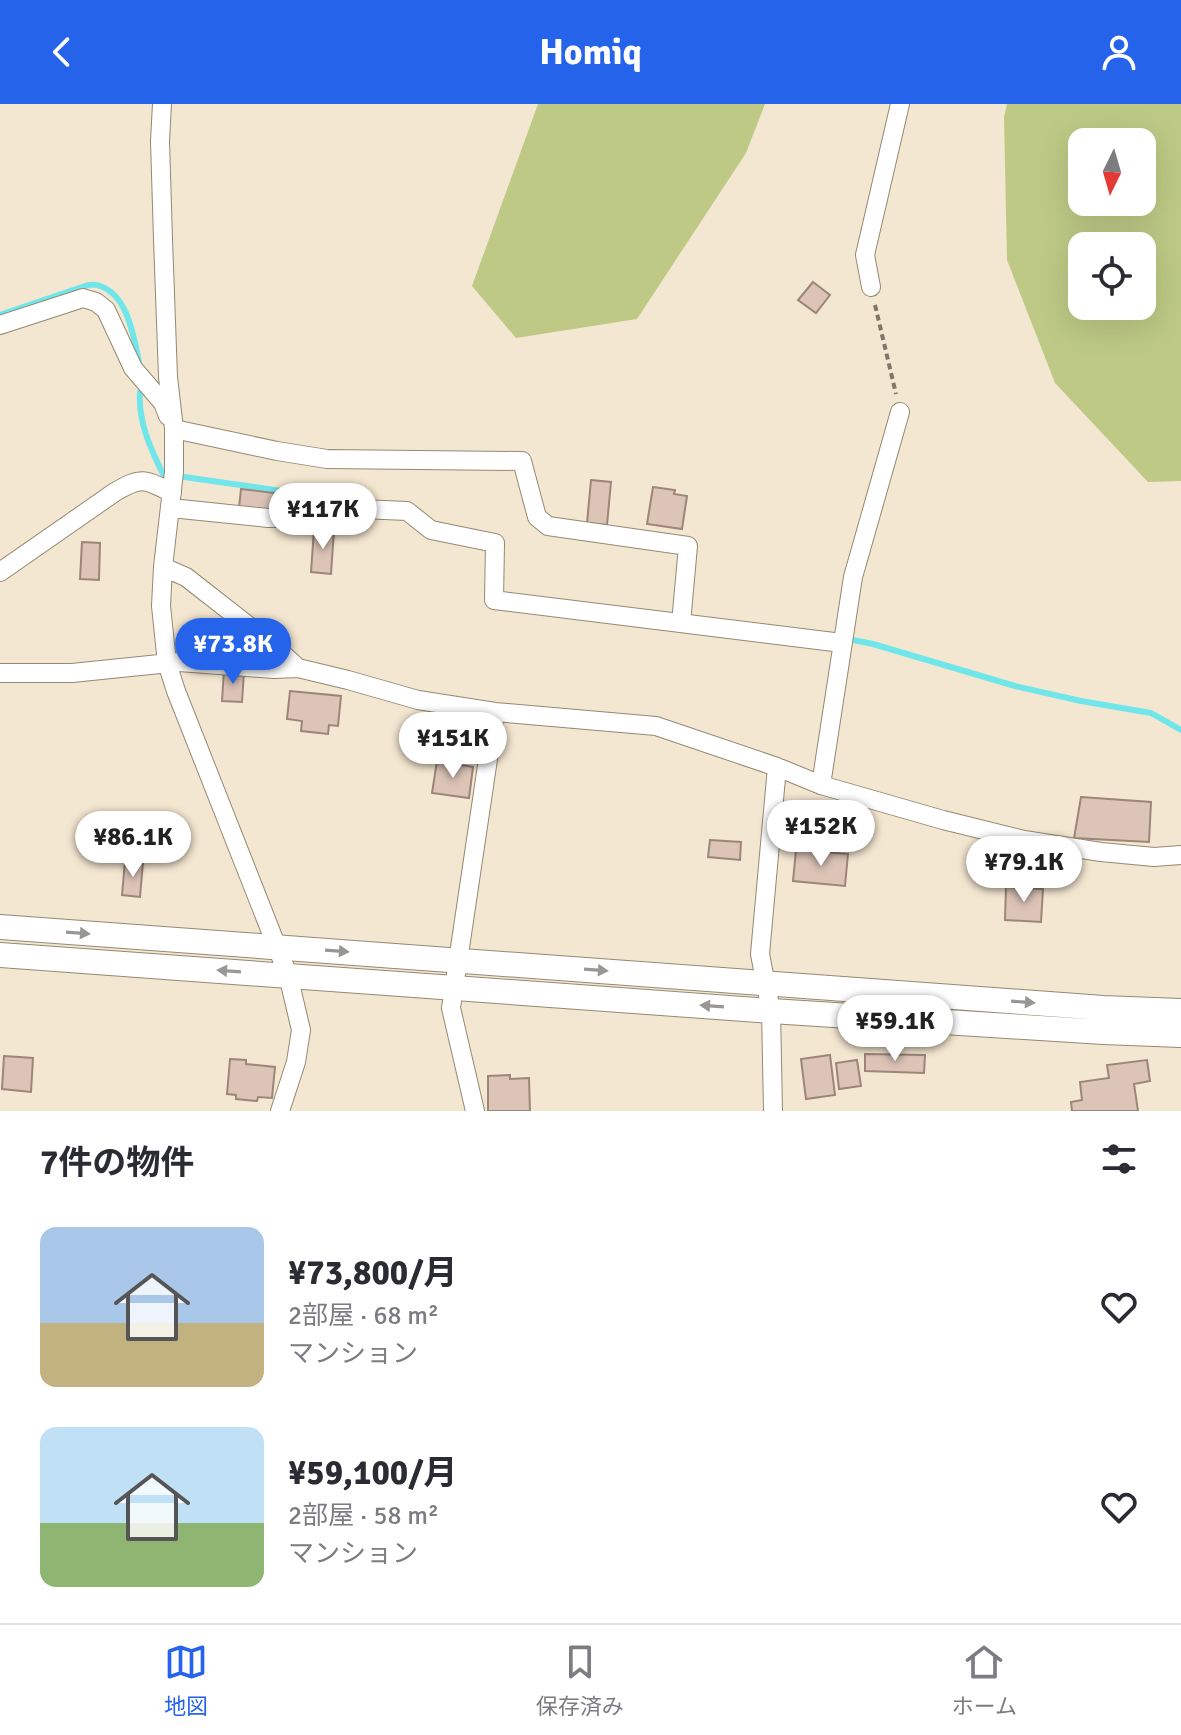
<!DOCTYPE html>
<html lang="ja">
<meta charset="utf-8">
<style>
body{margin:0;font-family:Signika,"Noto Sans JP",sans-serif;background:#f2f2f3;color:#2b2b33;height:100vh;display:flex;flex-direction:column;font-size:30px;white-space:nowrap}
*{box-sizing:border-box;margin:0}
p{font-size:26px;color:#7c7c81}
.icon{flex:none;width:44px;height:44px;fill:none;stroke:currentColor;stroke-width:2;stroke-linecap:round;stroke-linejoin:round}
.map{position:relative;height:1007px;overflow:hidden}
.details{display:flex;flex-direction:column;background:#fff;flex:1}
.details>*{flex:none}
.needle{width:52px;rotate:185deg}
.buttons{position:absolute;left:1068px;top:24px;display:grid;gap:16px}
.buttons a{display:grid;place-items:center;width:88px;height:88px;border-radius:16px;background:#fff;box-shadow:0 8px 32px #0002;font-size:40px}
.price{position:absolute;translate:-50% -68px;padding:0 18px;border-radius:28px;background:#fff;color:#222;font-size:26px;line-height:52px;filter:drop-shadow(0 2px 4px #0008)}
.price::after{content:'';position:absolute;left:50%;top:48px;width:24px;height:18px;margin-left:-12px;background:inherit;clip-path:polygon(0 0,100% 0,50% 100%)}
.price.current{background:#2563eb;color:#fff}
ul{padding:0;list-style:none}
li{display:flex;align-items:center;gap:24px;height:200px;padding:0 40px}
li span{display:grid;place-items:center;flex:none;width:224px;height:160px;border-radius:16px;color:#555}
li>.icon{margin-inline-start:auto}
span .icon{width:96px;height:96px;fill:#fffc;stroke-width:1}
li b{font-size:34px}
h2{display:flex;justify-content:space-between;align-items:center;height:96px;padding:0 40px;font-size:34px}
header{display:flex;justify-content:space-between;align-items:center;height:104px;padding:0 40px;background:#2563eb;color:#fff;font-size:36px;font-weight:700}
.menu{display:flex;justify-content:space-around;align-items:center;height:112px;border-top:2px solid #e1e1e2;background:#fff;font-size:22px;color:#7c7c81}
.menu a{display:grid;justify-items:center;gap:4px}
.menu .current{color:#2563eb}
.map>svg:first-child{display:block}
</style>
<header><svg class="icon" aria-label="back" viewBox="0 0 24 24"><path d="M15 5l-7 7 7 7"/></svg>Homiq<svg class="icon" aria-label="person" viewBox="0 0 24 24"><circle cx="12" cy="8" r="4"/><path d="M4 21q1-7 8-7t8 7"/></svg></header>
<div class="map">
<svg width="1181" height="1007" viewBox="0 0 1181 1007">
<rect width="100%" height="100%" fill="#f4e7d1"/>
<path fill="#bdc985" fill-rule="evenodd" d="M 538,0 L 765,0 L 746,49 L 637,215 L 516,234 L 472,182 Z
M 1007,0 L 1181,0 L 1181,377 L 1148,378 L 1055,279 L 1007,156 L 1004,13 ZM 1082,38 L 1142,38 L 1142,98 L 1082,98 ZM 1082,142 L 1142,142 L 1142,202 L 1082,202 Z"/>
<g fill="none" stroke-linecap="round" stroke-linejoin="round">
<path stroke="#71e6ea" stroke-width="6" d="M 0,211 L 88,181 C 92,181 96,180 100,182 C 128,191 134,234 139,258
M 140,288 C 138,317 150,344 163,370 L 345,396
M 853,536 L 873,540 L 1015,582 L 1081,597 L 1151,609 L 1181,626"/>
</g>
<path fill="#dcc4b7" stroke="#9c8579" stroke-width="2" d="M 813,178 L 830,191 L 816,209 L 798,196 Z
M 591,376 L 611,378 L 607,421 L 587,419 Z
M 653,383 L 675,386 L 674,390 L 687,392 L 682,425 L 647,420 Z
M 241,385 L 274,389 L 272,408 L 239,404 Z
M 314,425 L 334,426 L 331,470 L 311,468 Z
M 82,438 L 100,439 L 99,476 L 80,475 Z
M 224,566 L 244,568 L 242,598 L 222,597 Z
M 290,587 L 341,592 L 338,622 L 329,621 L 328,630 L 301,627 L 302,617 L 287,615 Z
M 437,657 L 473,663 L 469,694 L 432,689 Z
M 1081,693 L 1151,698 L 1149,738 L 1074,734 Z
M 710,736 L 741,738 L 740,756 L 708,753 Z
M 796,746 L 848,750 L 845,782 L 793,777 Z
M 125,757 L 143,758 L 140,793 L 122,791 Z
M 1006,783 L 1043,785 L 1041,818 L 1005,816 Z
M 865,950 L 925,951 L 924,969 L 865,967 Z
M 830,951 L 835,991 L 806,995 L 801,955 Z
M 4,952 L 33,954 L 31,988 L 2,985 Z
M 230,955 L 246,956 L 246,960 L 275,963 L 272,994 L 258,993 L 257,997 L 236,995 L 236,991 L 227,990 Z
M 857,956 L 861,982 L 839,985 L 836,959 Z
M 1147,956 L 1150,977 L 1134,980 L 1138,1007 L 1072,1007 L 1071,998 L 1082,996 L 1080,978 L 1109,974 L 1107,961 Z
M 510,971 L 510,975 L 529,974 L 530,1007 L 488,1007 L 488,972 Z"/>
<g fill="none" stroke-linecap="round" stroke-linejoin="round">
<defs>
<path id="minor" d="M 162,0 L 160,37 L 163,135 L 168,273 L 174,325 L 174,368 L 163,463 L 161,502 L 167,559 L 176,587 L 288,871 L 301,926 L 296,958 L 280,1007
M 871,183 L 865,151 L 900,0
M 0,221 L 83,194 L 96,198 L 106,206 L 133,264 L 163,299 L 168,312
M 174,325 L 277,347 L 327,355 L 522,357 L 537,413 L 548,422 L 688,442 L 681,519
M 171,404 L 268,414 L 323,413 L 361,405 L 407,407 L 431,426 L 495,439 L 494,496 L 842,539
M 163,463 L 186,473 L 268,537 L 298,564 L 348,576 L 418,596 L 495,608 L 656,622 L 777,663 L 821,681 L 943,716 L 1024,736 L 1101,748 L 1154,753 L 1181,751
M 0,468 L 115,388 C 142,372 145,375 172,389
M 0,569 L 72,569 L 179,558 L 274,565 L 298,564
M 821,681 L 853,473 L 900,308
M 475,1007 L 451,904 L 495,608
M 773,1007 L 771,907 L 760,850 L 777,663"/>
<path id="tertiary" d="M 0,823 L 1103,904 L 1181,907
M 0,851 L 771,907 L 1103,928 L 1181,931"/>
</defs>
<use href="#minor" stroke="#948873" stroke-width="20"/>
<use href="#tertiary" stroke="#948873" stroke-width="26"/>
<path stroke="#7e7667" stroke-width="4" stroke-dasharray="6 4" stroke-linecap="butt" d="M 875,201 L 896,290"/>
<use href="#minor" stroke="#fff" stroke-width="18"/>
<use href="#tertiary" stroke="#fff" stroke-width="24"/>
</g>
<defs><path id="oneway-solid" d="M-6-.8H1V-3.2L6.5 0L1 3.2V.8H-6Z" transform="scale(2)"/></defs>
<g fill="#999793">
<use href="#oneway-solid" transform="translate(78 829) rotate(4)"/>
<use href="#oneway-solid" transform="translate(337 847) rotate(4)"/>
<use href="#oneway-solid" transform="translate(596 866) rotate(4)"/>
<use href="#oneway-solid" transform="translate(229 867) rotate(-176)"/>
<use href="#oneway-solid" transform="translate(1023 898) rotate(4)"/>
<use href="#oneway-solid" transform="translate(712 902) rotate(-176)"/>
</g>
</svg>
<div class="buttons">
<a><svg class="needle" viewBox="-14 -14 28 28"><path d="M0-13l5 13h-10z" fill="#e53935"/><path d="M0 13l5-13h-10z" fill="#7c7c81"/></svg></a>
<a><svg class="icon" aria-label="locate" viewBox="0 0 24 24"><circle cx="12" cy="12" r="6"/><path d="M12 2v4M12 18v4M2 12h4M18 12h4"/></svg></a>
</div>
<b class="price" style="left:323px;top:447px">¥117K</b>
<b class="price current" style="left:233px;top:582px">¥73.8K</b>
<b class="price" style="left:453px;top:676px">¥151K</b>
<b class="price" style="left:821px;top:764px">¥152K</b>
<b class="price" style="left:133px;top:775px">¥86.1K</b>
<b class="price" style="left:1024px;top:800px">¥79.1K</b>
<b class="price" style="left:895px;top:959px">¥59.1K</b>
</div>
<section class="details">
<h2>7件の物件<svg class="icon" aria-label="filters" viewBox="0 0 24 24"><path d="M4 7h16M4 17h16"/><circle cx="9" cy="7" r="2"/><circle cx="15" cy="17" r="2"/></svg></h2>
<ul>
<li><span style="background:linear-gradient(#a9c7e8 60%,#c2b280 0)"><svg class="icon" aria-label="home" viewBox="0 0 24 24"><path d="M3 11l9-7 9 7M6 9v11h12V9"/></svg></span><div><b>¥73,800/月</b><p>2部屋 · 68 m²</p><p>マンション</p></div><svg class="icon" aria-label="heart" viewBox="0 0 24 24"><path d="M12 20l-8-8c-3-5 5-10 8-4 3-6 11-1 8 4z"/></svg></li>
<li><span style="background:linear-gradient(#bfe0f5 60%,#8fb573 0)"><svg class="icon" aria-label="home" viewBox="0 0 24 24"><path d="M3 11l9-7 9 7M6 9v11h12V9"/></svg></span><div><b>¥59,100/月</b><p>2部屋 · 58 m²</p><p>マンション</p></div><svg class="icon" aria-label="heart" viewBox="0 0 24 24"><path d="M12 20l-8-8c-3-5 5-10 8-4 3-6 11-1 8 4z"/></svg></li>
</ul>
</section>
<nav class="menu">
<a class="current"><svg class="icon" aria-label="map" viewBox="0 0 24 24"><path d="M3 6l6-2 6 2 6-2v14l-6 2-6-2-6 2zM9 4v14M15 6v14"/></svg>地図</a>
<a><svg class="icon" aria-label="saved" viewBox="0 0 24 24"><path d="M7 4h10v16l-5-4-5 4z"/></svg>保存済み</a>
<a><svg class="icon" aria-label="home" viewBox="0 0 24 24"><path d="M3 11l9-7 9 7M6 9v11h12V9"/></svg>ホーム</a>
</nav>
